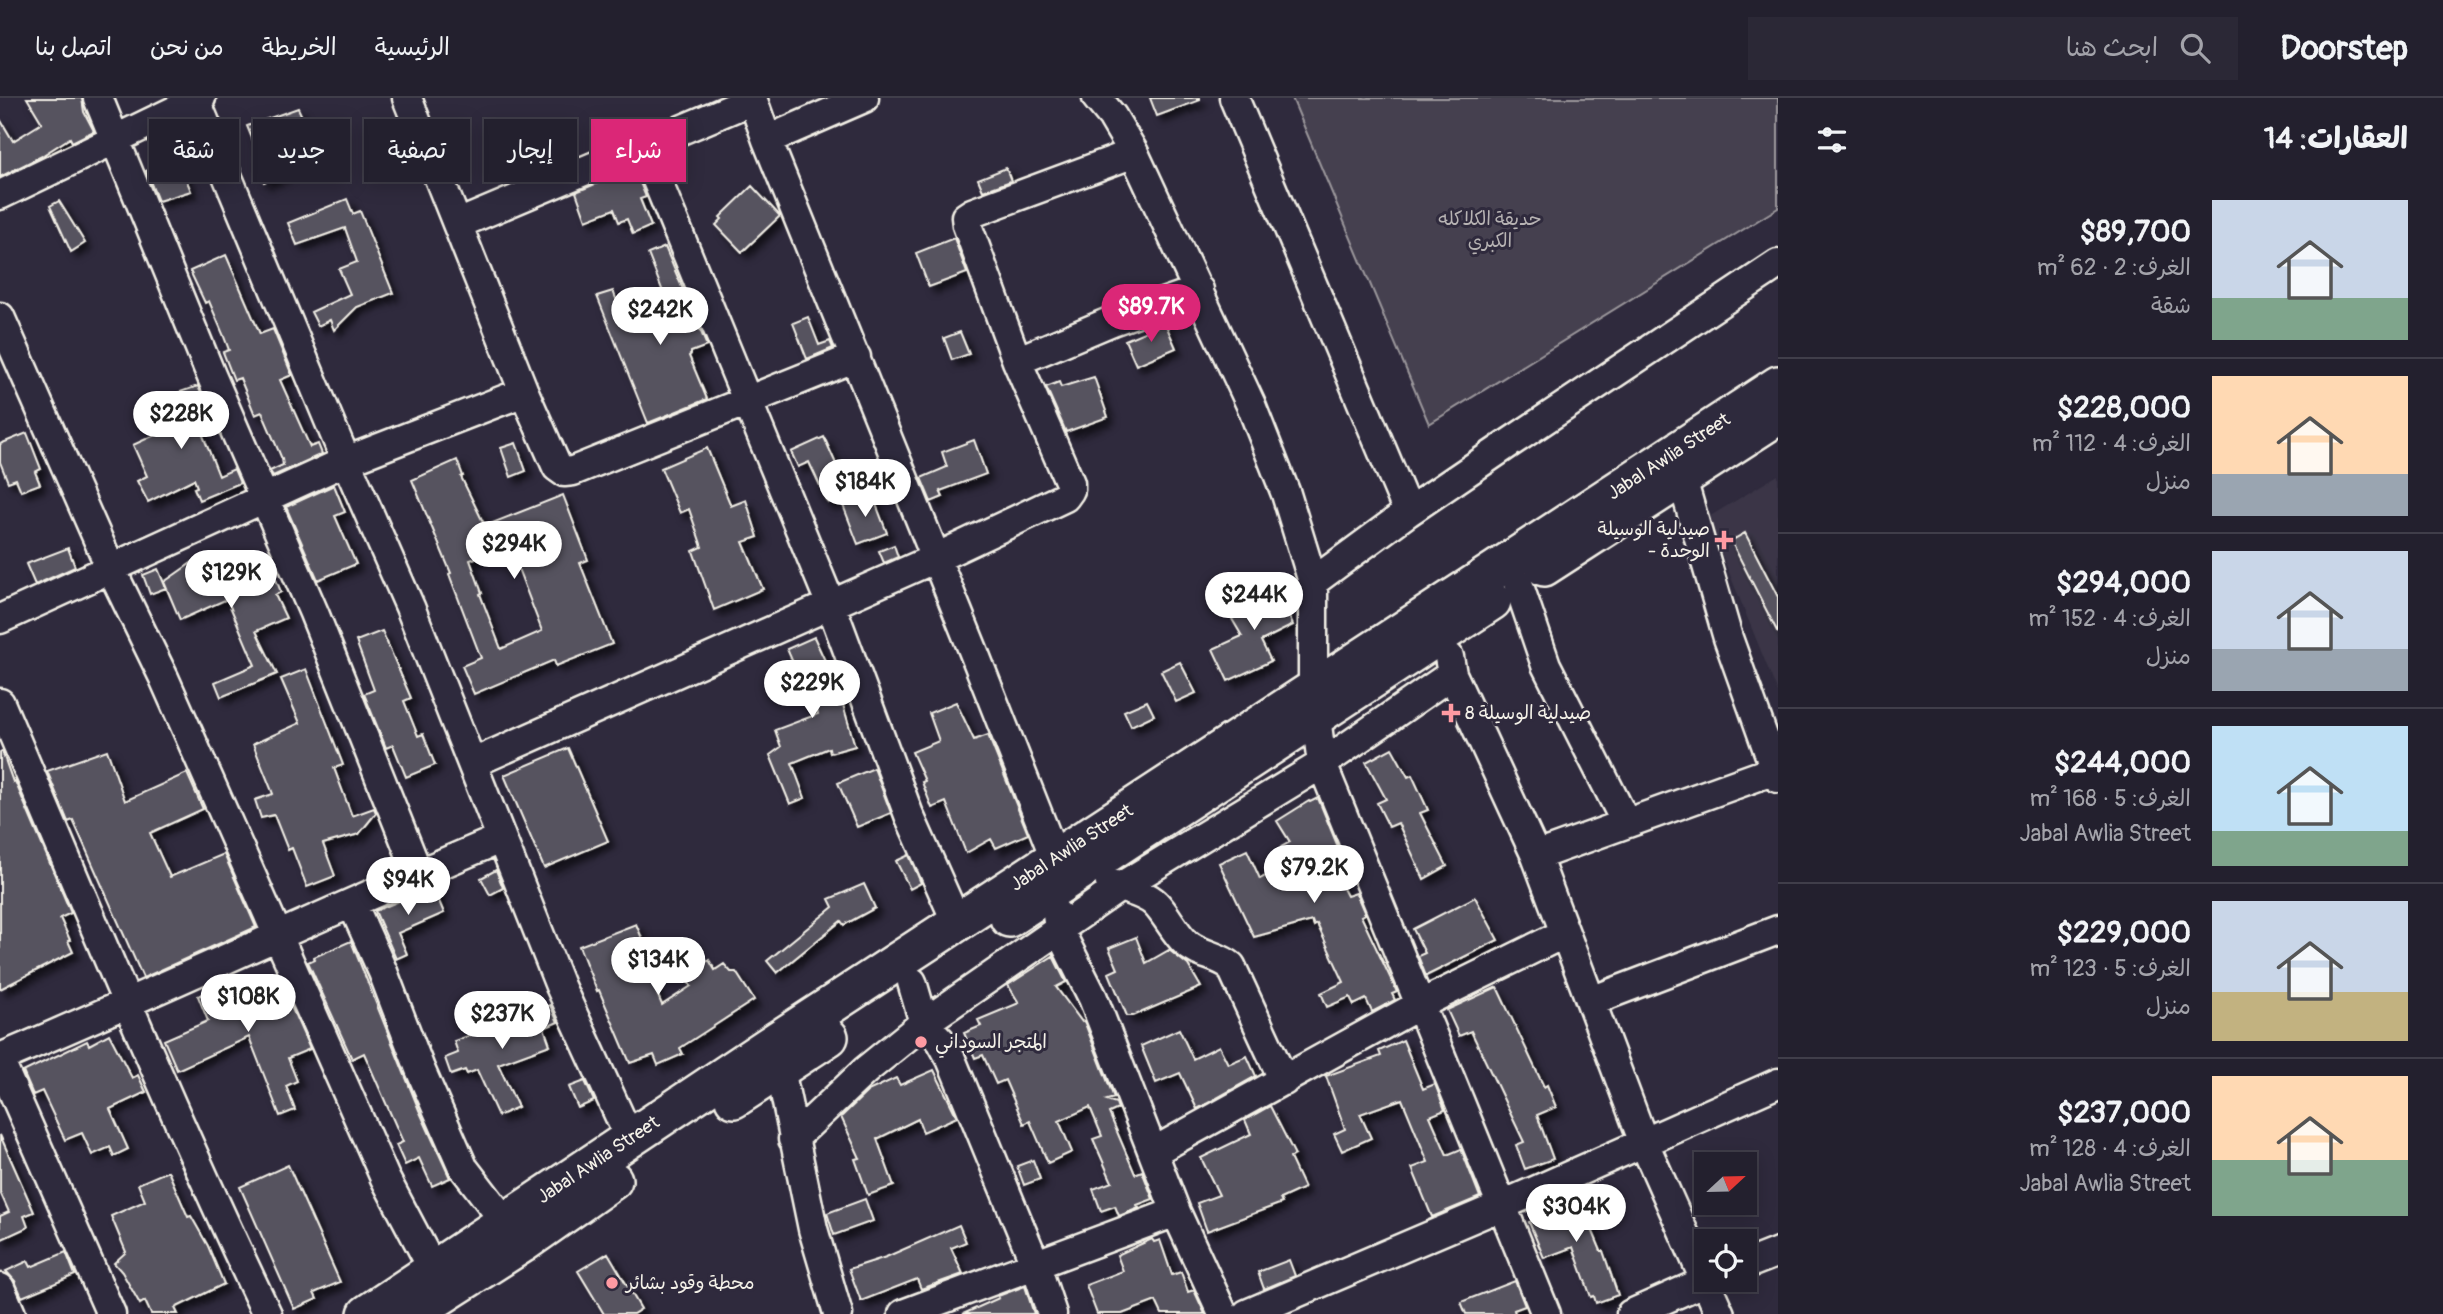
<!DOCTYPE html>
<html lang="ar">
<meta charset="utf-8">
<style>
body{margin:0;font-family:Pangolin,"Playpen Sans Arabic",sans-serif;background:#2b2836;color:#f1f3f6;direction:rtl;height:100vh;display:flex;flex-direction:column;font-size:26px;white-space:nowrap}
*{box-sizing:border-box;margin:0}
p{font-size:23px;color:#a3a3aa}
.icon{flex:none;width:38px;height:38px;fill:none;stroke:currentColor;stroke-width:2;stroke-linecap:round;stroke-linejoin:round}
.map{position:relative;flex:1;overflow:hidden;direction:ltr}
.sheet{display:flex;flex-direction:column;background:#23202e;width:665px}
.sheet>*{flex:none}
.hud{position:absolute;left:21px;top:21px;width:665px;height:63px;direction:rtl;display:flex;gap:14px}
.needle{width:46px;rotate:68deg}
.controls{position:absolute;left:1694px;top:1054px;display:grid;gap:14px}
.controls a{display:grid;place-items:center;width:63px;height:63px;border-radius:0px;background:#23202e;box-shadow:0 4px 18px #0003,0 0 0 2px #403e4a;font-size:35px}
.price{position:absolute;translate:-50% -60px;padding:0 16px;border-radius:24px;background:#fff;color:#222;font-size:23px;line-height:46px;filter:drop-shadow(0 2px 4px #0008)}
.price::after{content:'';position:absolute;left:50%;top:42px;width:21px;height:16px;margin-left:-10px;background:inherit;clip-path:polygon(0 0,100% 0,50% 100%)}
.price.active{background:#db2777;color:#fff}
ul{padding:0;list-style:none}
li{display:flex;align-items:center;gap:21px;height:175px;padding:0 35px}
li+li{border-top:2px solid #403e4a}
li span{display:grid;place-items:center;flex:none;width:196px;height:140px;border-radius:0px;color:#555}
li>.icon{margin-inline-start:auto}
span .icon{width:84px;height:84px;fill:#fffc;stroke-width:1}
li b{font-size:30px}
h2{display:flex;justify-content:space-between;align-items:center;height:84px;padding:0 35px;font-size:30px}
.pill{padding:0 24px;border-radius:0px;background:#23202e;box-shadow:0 4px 18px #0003,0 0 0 2px #403e4a;font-size:24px;line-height:63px}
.pill.active{background:#db2777;color:#fff}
header{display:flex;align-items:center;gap:42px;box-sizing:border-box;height:98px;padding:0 35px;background:#23202e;border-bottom:2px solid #403e4a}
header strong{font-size:33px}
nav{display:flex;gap:38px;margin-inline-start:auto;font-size:24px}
.search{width:490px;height:63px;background:#2b2836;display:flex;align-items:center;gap:18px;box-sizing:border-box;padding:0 24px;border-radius:0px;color:#a3a3aa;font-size:26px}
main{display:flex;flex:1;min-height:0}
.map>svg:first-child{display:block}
</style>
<header>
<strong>Doorstep</strong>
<div class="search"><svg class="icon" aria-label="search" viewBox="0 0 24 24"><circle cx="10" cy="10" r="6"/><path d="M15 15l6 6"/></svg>ابحث هنا</div>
<nav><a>الرئيسية</a><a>الخريطة</a><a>من نحن</a><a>اتصل بنا</a></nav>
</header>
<main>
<section class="sheet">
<h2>العقارات: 14<svg class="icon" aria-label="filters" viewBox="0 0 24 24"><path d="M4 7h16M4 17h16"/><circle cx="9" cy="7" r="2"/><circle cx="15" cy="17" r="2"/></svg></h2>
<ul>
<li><span style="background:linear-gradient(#c9d6e8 70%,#7fa58c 0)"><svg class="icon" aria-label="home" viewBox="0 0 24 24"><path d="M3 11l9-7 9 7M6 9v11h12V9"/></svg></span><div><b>$89,700</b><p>الغرف: 2 · 62 m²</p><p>شقة</p></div></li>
<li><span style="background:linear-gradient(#ffd9b3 70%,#9aa5b1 0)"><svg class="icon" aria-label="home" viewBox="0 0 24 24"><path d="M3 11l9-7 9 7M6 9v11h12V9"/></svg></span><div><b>$228,000</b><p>الغرف: 4 · 112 m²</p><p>منزل</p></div></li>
<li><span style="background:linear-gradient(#c9d6e8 70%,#9aa5b1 0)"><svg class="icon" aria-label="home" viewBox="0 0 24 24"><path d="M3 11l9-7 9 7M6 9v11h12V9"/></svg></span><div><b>$294,000</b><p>الغرف: 4 · 152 m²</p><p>منزل</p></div></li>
<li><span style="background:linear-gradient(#bfe0f5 75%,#7fa58c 0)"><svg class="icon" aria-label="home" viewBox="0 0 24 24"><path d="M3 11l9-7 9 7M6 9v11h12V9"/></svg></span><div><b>$244,000</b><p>الغرف: 5 · 168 m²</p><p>Jabal Awlia Street</p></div></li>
<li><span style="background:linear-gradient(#c9d6e8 65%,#c2b280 0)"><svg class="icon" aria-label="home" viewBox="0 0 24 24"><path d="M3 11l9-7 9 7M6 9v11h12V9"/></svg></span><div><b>$229,000</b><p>الغرف: 5 · 123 m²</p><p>منزل</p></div></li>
<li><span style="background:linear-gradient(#ffd9b3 60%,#7fa58c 0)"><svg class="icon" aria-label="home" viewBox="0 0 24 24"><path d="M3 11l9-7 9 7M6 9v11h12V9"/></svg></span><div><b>$237,000</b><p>الغرف: 4 · 128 m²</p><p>Jabal Awlia Street</p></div></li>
</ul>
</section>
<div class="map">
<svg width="1778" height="1216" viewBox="0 0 1778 1216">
<defs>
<filter id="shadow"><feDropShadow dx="6" dy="6" stdDeviation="3.5" flood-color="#0009"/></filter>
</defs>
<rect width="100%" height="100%" fill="#2f2a3d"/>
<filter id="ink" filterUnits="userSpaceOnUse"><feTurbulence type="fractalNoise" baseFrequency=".0143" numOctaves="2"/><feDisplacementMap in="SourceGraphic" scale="14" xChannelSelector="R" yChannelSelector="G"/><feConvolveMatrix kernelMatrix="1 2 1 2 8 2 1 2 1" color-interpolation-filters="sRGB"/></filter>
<g filter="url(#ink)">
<path fill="#3b3647" d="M 1778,377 L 1778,595 L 1707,420 Z"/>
<path fill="#454050" stroke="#9c989c" stroke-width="2" d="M 1292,0 L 1778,0 L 1778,110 L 1429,326 Z"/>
<path fill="#56525f" stroke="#f4f1e8" stroke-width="2" fill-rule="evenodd" filter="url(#shadow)" d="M 27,0 L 82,0 L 84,14 L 94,33 L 72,44 L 70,40 L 40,59 L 0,79 L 0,21 L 13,43 L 42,25 Z
M 1150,0 L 1200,0 L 1200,2 L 1157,18 Z
M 298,10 L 305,25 L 289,32 L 293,43 L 276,49 L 286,75 L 264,84 L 255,62 L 260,60 L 247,28 Z
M 177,59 L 191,93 L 158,103 L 146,73 Z
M 634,70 L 646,99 L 640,101 L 651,128 L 633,136 L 627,121 L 619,124 L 614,111 L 586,122 L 576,94 Z
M 1006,70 L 1011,83 L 983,93 L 978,81 Z
M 752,88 L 780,118 L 742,154 L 716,127 L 722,121 L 720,119 Z
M 347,101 L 353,116 L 360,113 L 393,195 L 357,209 L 334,232 L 330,222 L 318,228 L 311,214 L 350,196 L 339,171 L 357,164 L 345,130 L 297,147 L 288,125 Z
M 59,103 L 85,145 L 71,154 L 50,108 Z
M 954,140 L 967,175 L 929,189 L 916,155 Z
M 665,149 L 707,248 L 691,254 L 691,256 L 689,258 L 707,301 L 648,325 L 597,198 L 613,193 L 628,231 L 671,214 L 648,156 Z
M 226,157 L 260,236 L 273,231 L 292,277 L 280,282 L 310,349 L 318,346 L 322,356 L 273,378 L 270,373 L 283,367 L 282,361 L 262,314 L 255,317 L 240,280 L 234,282 L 223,254 L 229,252 L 223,236 L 209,203 L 205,205 L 190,173 Z
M 808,219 L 819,247 L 830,243 L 833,250 L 807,261 L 793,225 Z
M 1165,225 L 1176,250 L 1136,267 L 1125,242 Z
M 960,234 L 969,256 L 952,262 L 944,240 Z
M 1094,279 L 1108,319 L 1066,334 L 1046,289 L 1059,284 L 1061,289 Z
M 198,288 L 212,321 L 198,325 L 219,378 L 234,371 L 240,385 L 199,402 L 194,390 L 197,389 L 194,381 L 148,404 L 137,383 L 147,378 L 133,347 L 168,331 L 159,307 L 176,301 L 174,296 Z
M 27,335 L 41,371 L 35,374 L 40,386 L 21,393 L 16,381 L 8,384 L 0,364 L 0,346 Z
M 824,339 L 849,395 L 828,405 L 809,364 L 798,369 L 791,354 Z
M 974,342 L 986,376 L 940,393 L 943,399 L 931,404 L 921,380 L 947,369 L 942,354 Z
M 516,345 L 526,373 L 511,379 L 501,350 Z
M 707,350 L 731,408 L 746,402 L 758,439 L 743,444 L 763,491 L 714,512 L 693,453 L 702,449 L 689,411 L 680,415 L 661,370 Z
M 457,362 L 463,378 L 461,379 L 485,428 L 563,397 L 588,462 L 580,465 L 612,546 L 556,568 L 554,562 L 474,596 L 462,568 L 481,560 L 449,476 L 451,475 L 412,382 ZM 509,447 L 542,533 L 501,551 L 480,496 L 482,495 L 470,462 Z
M 334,387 L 345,414 L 335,418 L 356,466 L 318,482 L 286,409 Z
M 872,396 L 887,435 L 858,446 L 843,407 Z
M 1745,435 L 1778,499 L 1778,535 L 1731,443 Z
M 894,447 L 898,459 L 884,465 L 879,453 Z
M 68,450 L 75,469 L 35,487 L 26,466 Z
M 240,458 L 249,480 L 258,475 L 262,484 L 275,479 L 281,494 L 275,497 L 286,520 L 256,533 L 277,576 L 221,599 L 215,584 L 255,567 L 227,501 L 180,522 L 164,484 L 200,459 L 209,472 Z
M 158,471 L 166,490 L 150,496 L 143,477 Z
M 1272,484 L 1293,527 L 1261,543 L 1271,563 L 1228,583 L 1213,551 L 1242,538 L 1232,521 L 1247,512 L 1241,500 Z
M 382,533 L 411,600 L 404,603 L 418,638 L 423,636 L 435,667 L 406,679 L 393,647 L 386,650 L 364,596 L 374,592 L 356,543 Z
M 814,539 L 839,593 L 855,648 L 830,655 L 829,650 L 792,665 L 805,700 L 790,706 L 770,657 L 781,649 L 775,632 L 818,616 L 808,580 L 801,583 L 787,551 Z
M 1180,564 L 1196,595 L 1176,604 L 1161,573 Z
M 306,571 L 343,667 L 334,670 L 352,718 L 374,710 L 376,715 L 359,736 L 323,746 L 335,778 L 307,789 L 292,750 L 288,752 L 274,717 L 261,720 L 255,702 L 273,696 L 253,646 L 300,625 L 281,581 Z
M 1147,603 L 1154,617 L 1131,628 L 1124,613 Z
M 956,604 L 974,642 L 988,637 L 1028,736 L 996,750 L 991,741 L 966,755 L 946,704 L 932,710 L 922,684 L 925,683 L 912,654 L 939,643 L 929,615 Z
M 568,650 L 608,743 L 544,770 L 504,677 Z
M 1392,650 L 1408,679 L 1412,677 L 1428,712 L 1420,715 L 1447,768 L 1424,781 L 1398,725 L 1389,729 L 1377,705 L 1386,701 L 1366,664 Z
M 107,652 L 125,703 L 187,675 L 203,711 L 150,735 L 170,779 L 224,756 L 256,829 L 143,880 L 73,722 L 68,724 L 47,673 Z
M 2,653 L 13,684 L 15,683 L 71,815 L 60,820 L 70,842 L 68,843 L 73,854 L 0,891 L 0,654 Z
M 874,670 L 891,715 L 857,729 L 838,685 Z
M 1318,700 L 1343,761 L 1330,766 L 1347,798 L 1356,795 L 1365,816 L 1361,818 L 1397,894 L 1392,896 L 1395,902 L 1372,914 L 1366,901 L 1354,907 L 1350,899 L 1327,909 L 1321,895 L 1344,884 L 1317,826 L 1314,828 L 1312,823 L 1254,839 L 1219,765 L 1247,752 L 1260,781 L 1291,765 L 1281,749 L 1290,744 L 1277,723 L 1309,703 L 1310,704 Z
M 909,757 L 921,785 L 910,791 L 896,763 Z
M 496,772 L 503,790 L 490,797 L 481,780 Z
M 864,786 L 875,810 L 844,827 L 841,823 L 777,875 L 767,863 L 833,809 L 829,801 Z
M 433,789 L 444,815 L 398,835 L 407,856 L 396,861 L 375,813 Z
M 1475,799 L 1498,842 L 1426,878 L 1418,858 L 1425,855 L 1413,831 Z
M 636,826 L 649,857 L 654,855 L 659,871 L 648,875 L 662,907 L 691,888 L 685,880 L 709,862 L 715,872 L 724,866 L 731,874 L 736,874 L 754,902 L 680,950 L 683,956 L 658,967 L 654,957 L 630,965 L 599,892 L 597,893 L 579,848 Z
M 1136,839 L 1146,865 L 1169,852 L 1188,867 L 1201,889 L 1133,918 L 1127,918 L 1109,875 L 1118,871 L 1109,850 Z
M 351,843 L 419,1012 L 450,1080 L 432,1088 L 419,1060 L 405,1067 L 396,1047 L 403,1044 L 364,955 L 352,961 L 308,864 L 315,861 L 314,859 Z
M 1053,858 L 1066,884 L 1056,889 L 1082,924 L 1084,923 L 1114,1000 L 1107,1002 L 1116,1005 L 1118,1011 L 1109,1015 L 1135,1076 L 1142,1073 L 1153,1101 L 1137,1107 L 1139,1110 L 1119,1118 L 1115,1108 L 1101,1113 L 1093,1091 L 1112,1084 L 1093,1041 L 1102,1038 L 1090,1009 L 1059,1023 L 1072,1054 L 1048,1065 L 1030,1023 L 1024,1026 L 1005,982 L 996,986 L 983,957 L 975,960 L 964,935 L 981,928 L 978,922 L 1019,905 L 1008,887 Z
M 277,877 L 310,951 L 288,960 L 297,983 L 286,988 L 295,1012 L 280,1018 L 249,939 L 177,972 L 164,942 L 208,923 L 198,898 L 216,890 L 220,900 Z
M 1497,889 L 1544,989 L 1547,987 L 1556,1009 L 1537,1017 L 1553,1061 L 1525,1071 L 1516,1047 L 1524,1044 L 1471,933 L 1459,938 L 1447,912 Z
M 532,906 L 534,913 L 550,907 L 558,924 L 544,930 L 550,947 L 498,966 L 518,1009 L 498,1018 L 477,972 L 467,976 L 465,972 L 451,977 L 445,960 L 458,955 L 454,943 L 509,923 L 506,916 Z
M 1179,931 L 1193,961 L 1219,948 L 1228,966 L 1247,958 L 1256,978 L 1197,1011 L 1180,975 L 1156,985 L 1141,948 Z
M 109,936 L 132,980 L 138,977 L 146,994 L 110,1011 L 128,1051 L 114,1058 L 110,1049 L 92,1057 L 82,1035 L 65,1042 L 42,993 L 33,997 L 23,974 L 87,943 L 89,947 Z
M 1403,942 L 1423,991 L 1435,986 L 1445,1012 L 1430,1018 L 1447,1057 L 1461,1051 L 1480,1099 L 1432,1119 L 1412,1070 L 1428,1064 L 1402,1001 L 1360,1016 L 1371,1040 L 1342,1053 L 1334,1036 L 1345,1031 L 1326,978 L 1381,958 L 1379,953 Z
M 934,972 L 957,1019 L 923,1034 L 918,1021 L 877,1041 L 894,1088 L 868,1097 L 855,1061 L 860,1060 L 841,1019 L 868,993 L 896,980 L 900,987 Z
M 585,983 L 594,1003 L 578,1010 L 569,989 Z
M 1270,1008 L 1295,1057 L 1290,1060 L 1304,1090 L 1280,1101 L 1282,1105 L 1207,1133 L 1197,1105 L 1219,1097 L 1201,1060 L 1251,1036 L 1245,1022 Z
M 0,1037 L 34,1114 L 24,1118 L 28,1129 L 0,1142 L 0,1118 L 9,1114 L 0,1094 Z
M 1033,1062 L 1040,1081 L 1024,1087 L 1017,1068 Z
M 288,1067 L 340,1184 L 314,1195 L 317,1201 L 294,1211 L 240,1089 Z
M 168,1073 L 188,1119 L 191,1118 L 208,1148 L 224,1186 L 175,1210 L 178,1216 L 151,1216 L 145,1203 L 140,1206 L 122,1174 L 114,1165 L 126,1154 L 111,1118 L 145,1103 L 138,1086 Z
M 1576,1093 L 1601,1153 L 1603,1153 L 1618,1197 L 1596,1205 L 1594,1198 L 1591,1199 L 1573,1149 L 1544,1160 L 1529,1124 L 1556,1113 L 1553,1103 Z
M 865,1101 L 873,1123 L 834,1137 L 827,1115 Z
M 959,1127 L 966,1144 L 951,1150 L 963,1176 L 921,1191 L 917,1181 L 861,1203 L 849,1171 L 886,1159 Z
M 1152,1141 L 1154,1144 L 1160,1142 L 1172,1177 L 1181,1174 L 1188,1194 L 1194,1192 L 1205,1216 L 1162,1216 L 1156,1203 L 1122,1216 L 1097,1216 L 1086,1187 L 1123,1173 L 1117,1157 Z
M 66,1154 L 75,1177 L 22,1199 L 15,1183 L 6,1173 L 28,1163 L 31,1169 Z
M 608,1155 L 641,1211 L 633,1216 L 604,1216 L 578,1173 Z
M 1289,1162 L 1295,1178 L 1264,1191 L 1258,1174 Z
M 1515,1183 L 1525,1208 L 1514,1212 L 1515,1216 L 1466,1216 L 1461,1204 Z
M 1025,1188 L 1034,1216 L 963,1216 L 999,1200 L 998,1198 Z"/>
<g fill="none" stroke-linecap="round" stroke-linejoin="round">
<defs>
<path id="minor" d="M 98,0 L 211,277 L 314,515 L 418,775
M 407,0 L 524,294 L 557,369 L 564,374 L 573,373 L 856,259
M 752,0 L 767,42 L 973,552 L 1055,760
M 1097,0 L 1112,18 L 1134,55 L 1251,307 L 1286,396 L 1313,484 L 1313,589
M 1234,0 L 1408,414
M 196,3 L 346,363 L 410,509 L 560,888 L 630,1041
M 767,42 L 864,0
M 643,48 L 831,507 L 909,717 L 957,825
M 0,97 L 201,0
M 458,126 L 752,2
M 0,219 L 111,471 L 164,580 L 385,1080 L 433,1171
M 1017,263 L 1112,223 L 1199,192
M 1682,381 L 1728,540 L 1778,680
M 1313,484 L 1408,414 L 1508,346 L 1778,166
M 1518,485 L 1546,567 L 1626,725
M 0,521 L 346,363 L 524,294
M 1449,559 L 1452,576 L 1536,758 L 1644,1045 L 1720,1216
M 0,605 C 87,809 171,1015 267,1216
M 1316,619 L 1322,666 L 1546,1216
M 473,665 L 936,460 L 1065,399 L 1070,392 L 1070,385 L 1017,263 L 967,127 L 966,119 L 972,115 L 1134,55
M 1536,758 L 1775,672
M 1110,785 C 1124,792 1143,794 1155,805 C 1167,817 1174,834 1186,845 C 1199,857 1218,857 1231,868 L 1284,983
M 352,805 L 383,874 L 420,971 L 463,1069 L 516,1138
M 1057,816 L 1059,832 L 1093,900 L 1176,1114 L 1223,1216
M 912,884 L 924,925 L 941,943 L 951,961 L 1036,1168 L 1052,1216
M 1591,903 L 1778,832
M 771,955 L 780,971 L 813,1131 L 838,1216
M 0,960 C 168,889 332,811 500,741
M 0,964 L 111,1216
M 793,1041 L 866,972 L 924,925 L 1120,789 L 1322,666 L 1452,576
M 1153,1054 L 1421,906 L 1565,835
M 1745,1167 L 1778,1154
M 0,1190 L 11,1216
M 903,1216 L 1176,1114
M 1247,1216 L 1503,1107 L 1778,985
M 1631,1216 L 1710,1181"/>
<g id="major">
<path d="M 1544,469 L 1778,318"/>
<path d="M 1009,820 L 1492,503"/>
<path d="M 734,1001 L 829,939"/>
<path d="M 417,1213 L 522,1146 L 613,1082"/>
<path id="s1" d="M 367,1216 L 767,949 L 1778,287"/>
</g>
</defs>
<use href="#minor" stroke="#f4f1e8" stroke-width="33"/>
<use href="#major" stroke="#f4f1e8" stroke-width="42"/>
<use href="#minor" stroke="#2f2a3d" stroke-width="28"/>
<use href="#major" stroke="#2f2a3d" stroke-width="37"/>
</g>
</g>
<g fill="#ff9aa2" stroke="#2f2a3d" stroke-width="2.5">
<path d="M1720.5 431.5h7v7h7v7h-7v7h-7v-7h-7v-7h7z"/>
<path d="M1447.5 604.5h7v7h7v7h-7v7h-7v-7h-7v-7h7z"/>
<circle cx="921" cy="944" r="7"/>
<circle cx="612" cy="1185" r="7"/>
</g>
<g text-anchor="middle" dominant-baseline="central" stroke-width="6" stroke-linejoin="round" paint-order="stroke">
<g font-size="19" fill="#b7b3b3" stroke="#2f2a3d">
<text x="1490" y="121">حديقة الكلاكله<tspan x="1490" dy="22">الكبري</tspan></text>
</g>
<g font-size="19" fill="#f4f1e8" stroke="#2f2a3d">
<text stroke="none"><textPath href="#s1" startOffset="1559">Jabal Awlia Street</textPath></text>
<text stroke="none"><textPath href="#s1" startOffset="845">Jabal Awlia Street</textPath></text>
<text stroke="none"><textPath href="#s1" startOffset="278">Jabal Awlia Street</textPath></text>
</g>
<g font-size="19" fill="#f4f1e8" stroke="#2f2a3d" text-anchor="start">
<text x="1710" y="431" text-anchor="end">صيدلية الوسيلة<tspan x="1710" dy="22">- الوحدة</tspan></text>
<text x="1465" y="615">صيدلية الوسيلة 8</text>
<text x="935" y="944">المتجر السوداني</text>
<text x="626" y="1185">محطة وقود بشائر</text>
</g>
</g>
</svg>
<div class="controls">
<a><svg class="needle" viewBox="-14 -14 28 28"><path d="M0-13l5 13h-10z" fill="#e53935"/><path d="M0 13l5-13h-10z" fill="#a3a3aa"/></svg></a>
<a><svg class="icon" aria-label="locate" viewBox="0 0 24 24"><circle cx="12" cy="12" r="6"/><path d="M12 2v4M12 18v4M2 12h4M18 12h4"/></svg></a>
</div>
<b class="price active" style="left:1151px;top:246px">$89.7K</b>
<b class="price" style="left:660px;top:249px">$242K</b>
<b class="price" style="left:181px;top:353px">$228K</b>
<b class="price" style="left:865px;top:421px">$184K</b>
<b class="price" style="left:514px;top:483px">$294K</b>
<b class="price" style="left:231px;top:512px">$129K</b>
<b class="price" style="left:1254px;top:534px">$244K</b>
<b class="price" style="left:812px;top:622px">$229K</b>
<b class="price" style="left:1314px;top:807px">$79.2K</b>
<b class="price" style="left:408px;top:819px">$94K</b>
<b class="price" style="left:658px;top:899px">$134K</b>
<b class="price" style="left:248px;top:936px">$108K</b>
<b class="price" style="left:502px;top:953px">$237K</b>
<b class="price" style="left:1576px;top:1146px">$304K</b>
<div class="hud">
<a class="pill active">شراء</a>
<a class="pill">إيجار</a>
<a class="pill">تصفية</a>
<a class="pill">جديد</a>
<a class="pill">شقة</a>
</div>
</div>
</main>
